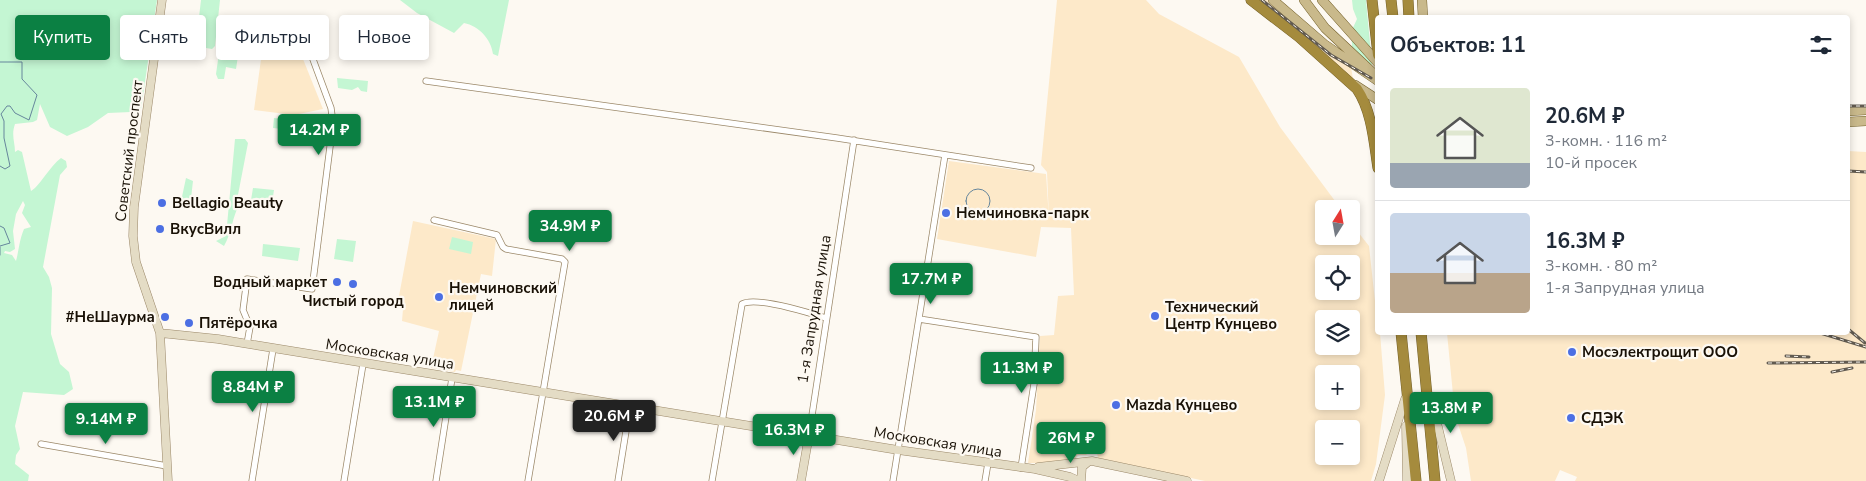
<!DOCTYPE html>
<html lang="ru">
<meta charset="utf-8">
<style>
body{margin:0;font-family:"Nunito Sans",sans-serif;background:#f2f2f3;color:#1f2937;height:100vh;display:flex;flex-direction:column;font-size:19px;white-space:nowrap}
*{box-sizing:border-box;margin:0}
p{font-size:16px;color:#747a83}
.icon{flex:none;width:28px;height:28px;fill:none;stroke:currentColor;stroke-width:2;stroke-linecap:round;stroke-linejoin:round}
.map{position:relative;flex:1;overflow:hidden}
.panel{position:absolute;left:1375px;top:15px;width:475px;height:320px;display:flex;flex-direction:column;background:#fff;border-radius:5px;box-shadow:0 2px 8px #0003}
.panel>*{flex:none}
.top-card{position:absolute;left:15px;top:15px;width:475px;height:45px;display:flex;gap:10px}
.needle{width:32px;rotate:11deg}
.tools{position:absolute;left:1315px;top:200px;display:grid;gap:10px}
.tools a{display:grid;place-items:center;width:45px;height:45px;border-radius:5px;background:#fff;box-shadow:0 2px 8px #0003;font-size:25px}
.price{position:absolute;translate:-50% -42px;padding:0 11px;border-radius:5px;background:#0b8043;color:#fff;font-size:16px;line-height:32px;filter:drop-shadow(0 1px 2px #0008)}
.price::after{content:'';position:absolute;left:50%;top:30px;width:15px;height:11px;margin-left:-8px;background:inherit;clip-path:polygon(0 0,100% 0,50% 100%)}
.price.active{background:#222;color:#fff}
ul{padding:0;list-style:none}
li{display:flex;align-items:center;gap:15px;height:125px;padding:0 15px}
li+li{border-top:1px solid #e0e1e3}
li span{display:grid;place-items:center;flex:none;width:140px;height:100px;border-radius:5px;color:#555}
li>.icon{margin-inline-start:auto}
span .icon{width:60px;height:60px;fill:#fffc;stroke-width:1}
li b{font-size:21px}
h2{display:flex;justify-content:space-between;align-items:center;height:60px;padding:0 15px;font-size:21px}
.chip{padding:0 18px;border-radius:5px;background:#fff;box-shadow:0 2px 8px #0003;font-size:18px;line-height:45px}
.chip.active{background:#0b8043;color:#fff}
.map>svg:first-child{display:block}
</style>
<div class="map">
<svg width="1866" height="481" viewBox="0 0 1866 481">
<rect width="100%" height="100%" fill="#fdf9f2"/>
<path fill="#fde9c9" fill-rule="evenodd" d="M 1057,0 L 1146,0 L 1159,14 L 1239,57 L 1280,127 L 1341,209 L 1324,209 L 1324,236 L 1351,236 L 1351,223 L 1369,246 L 1375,301 L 1377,301 L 1378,332 L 1380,333 L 1385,395 L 1376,464 L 1371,481 L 1205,481 L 1098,458 L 1097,453 L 1090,451 L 1086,455 L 1077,455 L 1076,458 L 1043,463 L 1028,463 L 1036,410 L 1040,336 L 1054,335 L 1058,296 L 1074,295 L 1071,228 L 1041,227 L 1036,257 L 937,239 L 949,161 L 1046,174 L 1049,219 L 1047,172 L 1041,165 ZM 1324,264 L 1351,264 L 1351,291 L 1324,291 ZM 1324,319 L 1351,319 L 1351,346 L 1324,346 ZM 1324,374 L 1351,374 L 1351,401 L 1324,401 ZM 1324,429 L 1351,429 L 1351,456 L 1324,456 Z
M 1248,0 L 1273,0 L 1351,67 L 1353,79 Z
M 263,45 L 299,49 L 323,109 L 294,115 L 254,110 Z
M 1848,151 L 1866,152 L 1866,481 L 1575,481 L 1577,477 L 1560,470 L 1555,481 L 1471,481 L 1466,448 L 1455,415 L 1447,333 L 1848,332 Z
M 413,221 L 496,239 L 492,276 L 481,274 L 461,371 L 456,370 L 455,372 L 431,368 L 439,331 L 402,321 L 404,297 L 399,296 Z"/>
<path fill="#c4f6d3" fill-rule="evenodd" d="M 0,0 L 157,0 L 141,109 L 131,112 L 108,113 L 88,127 L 67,136 L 50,127 L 40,104 L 37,120 L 33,122 L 15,124 C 11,135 15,142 15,152 L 18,150 L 22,152 L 31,191 C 39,187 50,166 61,158 L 66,161 L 67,167 L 60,175 L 43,267 L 49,277 L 52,288 L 51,334 L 60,364 L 69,372 L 73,389 L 64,395 L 23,392 L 15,426 L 20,449 L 16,455 L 15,464 L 29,475 L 28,481 L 0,481 ZM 23,201 L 25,205 L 22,213 L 31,227 L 24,229 C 19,241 19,250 16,261 L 12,255 L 4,253 L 5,251 L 10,252 L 15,249 L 13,231 L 16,214 Z
M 201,0 L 220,0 L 215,46 L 212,49 L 200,47 L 196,43 Z
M 400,0 L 509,0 L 498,56 L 493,54 C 491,39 479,26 464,23 L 454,33 L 417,13 Z
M 1352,0 L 1366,0 L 1372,66 L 1353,59 L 1351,32 L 1357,19 L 1353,9 Z
M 219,53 L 238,56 L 236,69 L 226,67 L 224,79 L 218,79 L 216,74 Z
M 337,78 L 368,81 L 367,92 L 361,91 L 358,87 L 352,90 L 338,88 Z
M 274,118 L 300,121 L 299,131 L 273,128 Z
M 235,139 L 245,139 L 248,143 L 237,200 L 240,203 C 232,217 232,232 224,246 L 216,241 L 226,236 Z
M 186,178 L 193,181 L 190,207 L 187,209 L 180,206 Z
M 253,188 L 274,190 L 272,203 L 251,200 Z
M 452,237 L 473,242 L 471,254 L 449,249 Z
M 337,239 L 356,241 L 353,262 L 334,259 Z
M 263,244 L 300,248 L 298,261 L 262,256 Z"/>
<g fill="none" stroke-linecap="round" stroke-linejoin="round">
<path stroke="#66869c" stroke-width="1" d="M 0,62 L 22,62 L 22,79 L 37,95 L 29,120 L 15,113 L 10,106 L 7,106 L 1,114 L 4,121 L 4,138 L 10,166 L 5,169 L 0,166
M966 201a12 12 0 1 1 24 0a12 12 0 1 1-24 0Z
M 0,226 L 4,228 L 10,243 L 0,246
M 0,247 L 0,255"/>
<defs>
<path id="street" d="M 426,81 L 837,138 L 1031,168
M 434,220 L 497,235 L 503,247 L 506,249 L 562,259 L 565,262 L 528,481
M 919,319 L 1036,337 L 1034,384 L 1021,468
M 247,344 L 250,327 L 243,310 L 247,279 L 312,289 L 333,123 L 331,108 L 301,27
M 809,435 L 854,140
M 41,444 L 167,466
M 252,481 L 273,349
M 344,481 L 363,364
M 436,481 L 452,378
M 618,481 L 630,406
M 712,481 L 742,304 C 755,296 810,313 826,318
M 893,481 L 945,155
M 985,481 L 988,463"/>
<path id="secondary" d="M 162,0 L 134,207 L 133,236 L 136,262 L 160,333 L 168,481
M 160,333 L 218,339 L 898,450 L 1035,469 L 1070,477 L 1079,481
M 1430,406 L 1438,427 L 1451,481
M 1406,426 L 1407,481
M 1038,467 L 1092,461 L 1187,481
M 801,481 L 809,435
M 1081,481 L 1082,467 L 1088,462
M 1379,481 L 1405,399"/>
<path id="primary" d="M 1273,0 L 1324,44 L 1378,81
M 1304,0 L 1325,28 L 1373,73
M 1322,0 L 1378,63
M 1422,0 L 1423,18
M 1355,85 L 1378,100
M 1848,111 L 1866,110
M 1848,122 L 1866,121"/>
<path id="highway" d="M 1251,0 L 1299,37 L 1357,89 C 1372,111 1374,142 1378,168
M 1372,0 L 1378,55
M 1391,0 L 1393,18
M 1408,0 L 1409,18
M 1401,332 L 1416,481
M 1421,332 L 1435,481"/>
</defs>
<use href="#street" stroke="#9b8869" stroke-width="7"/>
<use href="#secondary" stroke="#9b8869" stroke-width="9"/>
<use href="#primary" stroke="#74602a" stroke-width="10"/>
<use href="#highway" stroke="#74602a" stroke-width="11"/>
<use href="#street" stroke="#fff" stroke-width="5.5"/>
<use href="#secondary" stroke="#e4dcc5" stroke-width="8"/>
<use href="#primary" stroke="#c9b98b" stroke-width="9"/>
<use href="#highway" stroke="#a58b3d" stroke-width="10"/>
<defs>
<path id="rail" d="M 1262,0 L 1331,55 L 1371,78
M 1848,106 L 1866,106
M 1848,171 L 1866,172
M 1848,329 L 1865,343
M 1817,332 L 1866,347
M 1786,356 L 1809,357
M 1768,363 L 1866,362
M 1832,372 L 1852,368"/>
</defs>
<use href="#rail" stroke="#615a50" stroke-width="3"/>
<use href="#rail" stroke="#fdf9f2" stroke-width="1" stroke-dasharray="4" stroke-linecap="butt"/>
</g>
<g fill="#4c6fe3" stroke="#fdf9f2" stroke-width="2">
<circle cx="162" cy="203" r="5"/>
<circle cx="946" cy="213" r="5"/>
<circle cx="160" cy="229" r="5"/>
<circle cx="337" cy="282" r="5"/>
<circle cx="353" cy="284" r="5"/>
<circle cx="439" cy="297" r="5"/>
<circle cx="1155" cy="316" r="5"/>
<circle cx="165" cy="317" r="5"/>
<circle cx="189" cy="323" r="5"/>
<circle cx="1572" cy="352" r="5"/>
<circle cx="1116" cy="405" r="5"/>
<circle cx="1571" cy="418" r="5"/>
</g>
<g text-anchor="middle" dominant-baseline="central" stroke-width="4.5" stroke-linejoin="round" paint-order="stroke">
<g font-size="15" fill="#191106" stroke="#fdf9f2">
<text transform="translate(129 151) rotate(-83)">Советский проспект</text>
<text transform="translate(814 309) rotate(-81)">1-я Запрудная улица</text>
<text transform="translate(390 354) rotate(9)">Московская улица</text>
<text transform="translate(938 442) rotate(9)">Московская улица</text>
</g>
<g font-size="15" font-weight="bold" fill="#191106" stroke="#fdf9f2" text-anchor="start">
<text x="172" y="203">Bellagio Beauty</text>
<text x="956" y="213">Немчиновка-парк</text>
<text x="170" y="229">ВкусВилл</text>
<text x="327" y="282" text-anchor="end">Водный маркет</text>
<text x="449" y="288">Немчиновский<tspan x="449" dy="17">лицей</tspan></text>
<text x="353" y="301" text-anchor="middle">Чистый город</text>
<text x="1165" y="307">Технический<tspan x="1165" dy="17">Центр Кунцево</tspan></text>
<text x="155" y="317" text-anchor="end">#НеШаурма</text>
<text x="199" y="323">Пятёрочка</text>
<text x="1582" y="352">Мосэлектрощит ООО</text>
<text x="1126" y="405">Mazda Кунцево</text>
<text x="1581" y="418">СДЭК</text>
</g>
</g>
</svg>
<div class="tools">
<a><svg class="needle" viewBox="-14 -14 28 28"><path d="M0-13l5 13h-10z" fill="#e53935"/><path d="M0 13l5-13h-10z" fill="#747a83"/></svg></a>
<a><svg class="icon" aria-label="locate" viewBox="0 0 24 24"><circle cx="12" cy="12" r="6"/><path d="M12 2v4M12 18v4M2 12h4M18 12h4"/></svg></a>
<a><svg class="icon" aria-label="layers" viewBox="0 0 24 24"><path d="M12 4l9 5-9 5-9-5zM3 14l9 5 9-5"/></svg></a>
<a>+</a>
<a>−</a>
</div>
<b class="price" style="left:319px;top:156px">14.2M ₽</b>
<b class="price" style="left:570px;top:252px">34.9M ₽</b>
<b class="price" style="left:931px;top:305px">17.7M ₽</b>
<b class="price" style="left:1022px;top:394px">11.3M ₽</b>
<b class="price" style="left:253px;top:413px">8.84M ₽</b>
<b class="price" style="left:434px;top:428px">13.1M ₽</b>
<b class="price" style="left:1451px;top:434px">13.8M ₽</b>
<b class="price active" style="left:614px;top:442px">20.6M ₽</b>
<b class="price" style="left:106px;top:445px">9.14M ₽</b>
<b class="price" style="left:794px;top:456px">16.3M ₽</b>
<b class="price" style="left:1071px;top:464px">26M ₽</b>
<div class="top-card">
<a class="chip active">Купить</a>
<a class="chip">Снять</a>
<a class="chip">Фильтры</a>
<a class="chip">Новое</a>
</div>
<section class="panel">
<h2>Объектов: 11<svg class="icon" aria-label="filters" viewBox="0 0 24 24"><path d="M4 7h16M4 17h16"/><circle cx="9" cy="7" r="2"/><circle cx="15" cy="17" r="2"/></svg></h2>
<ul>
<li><span style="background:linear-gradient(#dfe7d0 75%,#9aa5b1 0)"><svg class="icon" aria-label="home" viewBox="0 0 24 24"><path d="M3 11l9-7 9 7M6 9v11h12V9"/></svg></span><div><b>20.6M ₽</b><p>3-комн. · 116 m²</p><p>10-й просек</p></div></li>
<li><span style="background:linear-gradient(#c9d6e8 60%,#b9a48a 0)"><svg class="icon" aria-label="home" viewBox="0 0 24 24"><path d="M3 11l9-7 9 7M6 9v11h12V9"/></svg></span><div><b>16.3M ₽</b><p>3-комн. · 80 m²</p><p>1-я Запрудная улица</p></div></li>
</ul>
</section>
</div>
